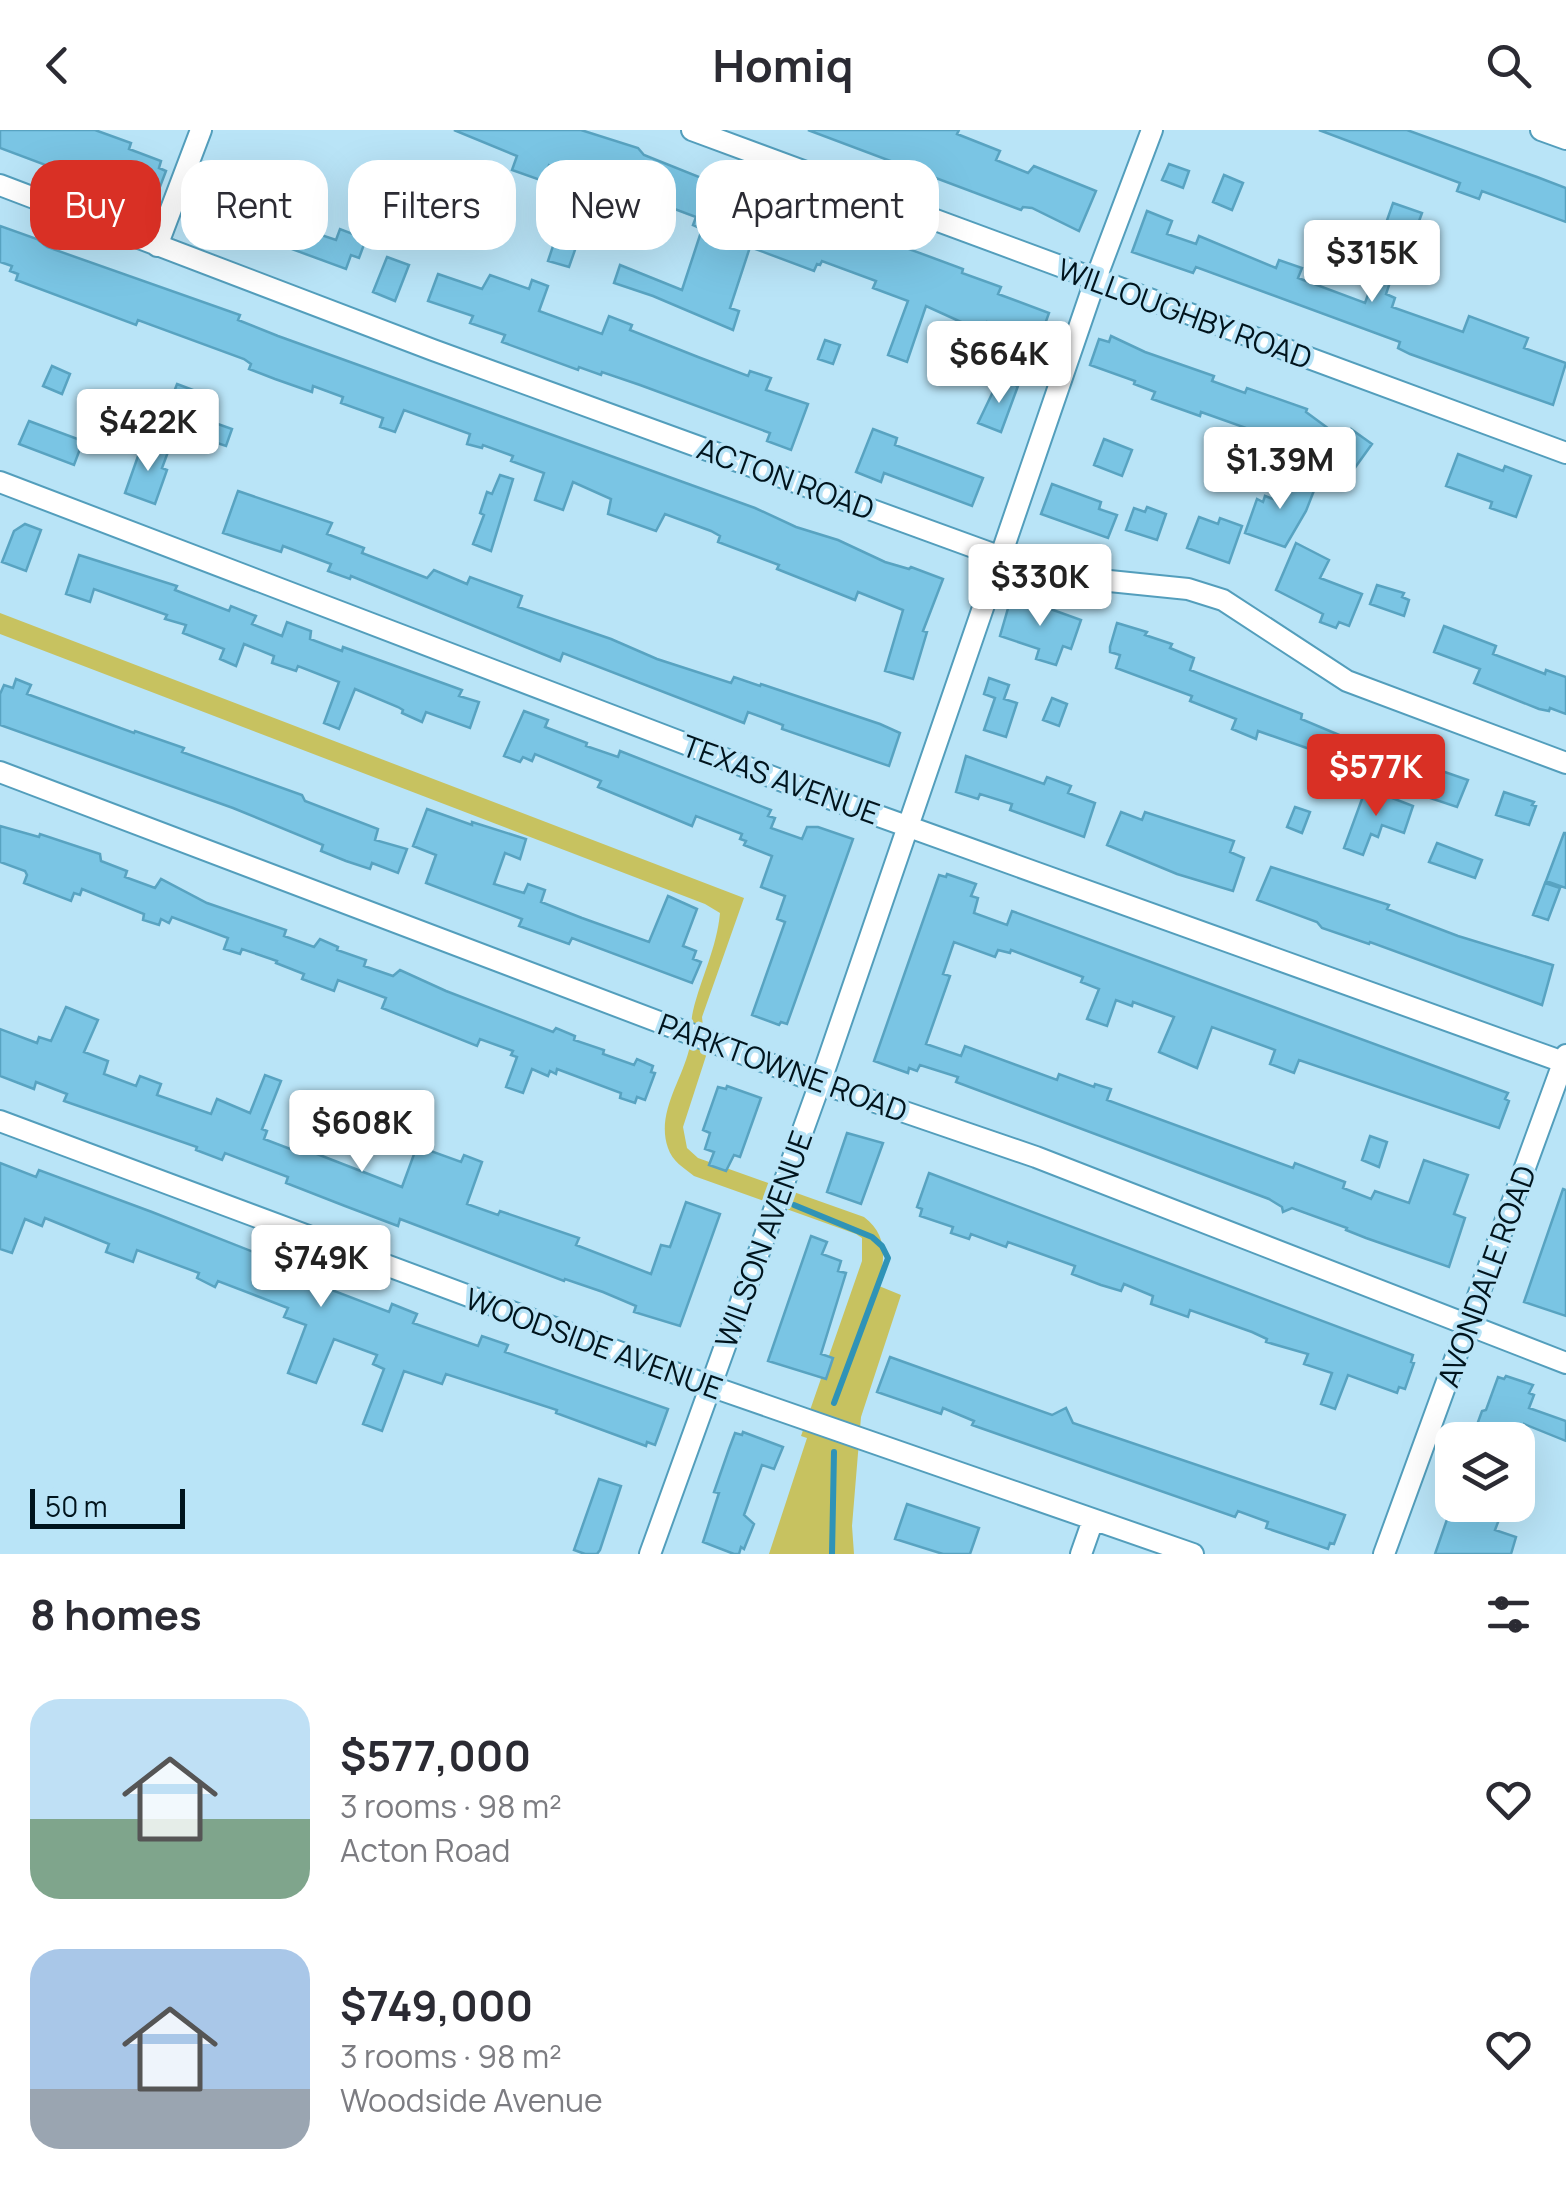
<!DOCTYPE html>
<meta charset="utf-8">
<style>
body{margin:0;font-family:Manrope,sans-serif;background:#f2f2f3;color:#2b2b33;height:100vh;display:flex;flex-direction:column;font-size:38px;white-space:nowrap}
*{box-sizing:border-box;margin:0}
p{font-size:32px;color:#7c7c81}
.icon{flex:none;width:55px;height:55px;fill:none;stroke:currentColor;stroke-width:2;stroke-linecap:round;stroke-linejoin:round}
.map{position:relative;height:1424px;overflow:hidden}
.details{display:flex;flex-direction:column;background:#fff;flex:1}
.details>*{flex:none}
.hud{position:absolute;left:30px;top:30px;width:1000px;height:90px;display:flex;gap:20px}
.fabs{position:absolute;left:1435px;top:1292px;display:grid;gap:20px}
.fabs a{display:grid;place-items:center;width:100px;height:100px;border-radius:20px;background:#fff;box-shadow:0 10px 40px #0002;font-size:50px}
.scale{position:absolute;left:30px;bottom:25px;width:155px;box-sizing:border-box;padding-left:10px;border:5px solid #00141d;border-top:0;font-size:28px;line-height:35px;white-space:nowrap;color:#00141d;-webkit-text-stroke:8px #b9e4f7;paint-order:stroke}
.price{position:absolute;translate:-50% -85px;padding:0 22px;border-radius:10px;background:#fff;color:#222;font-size:32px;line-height:65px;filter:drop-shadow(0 2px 5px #0008)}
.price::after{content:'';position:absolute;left:50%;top:60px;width:30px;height:22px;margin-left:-15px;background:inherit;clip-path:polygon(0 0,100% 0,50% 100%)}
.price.current{background:#d93025;color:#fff}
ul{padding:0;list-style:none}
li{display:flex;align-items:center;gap:30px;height:250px;padding:0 30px}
li span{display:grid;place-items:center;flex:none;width:280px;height:200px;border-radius:30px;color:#555}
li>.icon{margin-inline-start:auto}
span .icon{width:120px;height:120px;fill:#fffc;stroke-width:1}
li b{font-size:42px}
h2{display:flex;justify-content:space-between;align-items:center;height:120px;padding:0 30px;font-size:42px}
.chip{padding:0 35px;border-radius:30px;background:#fff;box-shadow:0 10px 40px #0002;font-size:35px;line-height:90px}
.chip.current{background:#d93025;color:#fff}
header{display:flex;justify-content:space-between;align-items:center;height:130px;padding:0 30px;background:#fff;font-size:45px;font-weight:700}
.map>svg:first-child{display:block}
</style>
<header><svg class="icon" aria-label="back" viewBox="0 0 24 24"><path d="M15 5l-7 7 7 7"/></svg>Homiq<svg class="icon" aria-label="search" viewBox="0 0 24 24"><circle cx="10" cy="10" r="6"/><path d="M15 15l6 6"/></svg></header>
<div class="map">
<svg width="1566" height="1424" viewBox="0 0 1566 1424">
<rect width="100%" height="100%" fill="#b9e4f7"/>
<path fill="#c7c260" d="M 0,483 L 744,768 L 702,887 L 706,926 L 683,997 L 687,1018 L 698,1028 L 864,1087 C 889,1106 884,1129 879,1156 L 901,1165 L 861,1287 L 852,1396 L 854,1424 L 769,1424 L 807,1308 L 801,1306 L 862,1131 L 862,1108 L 856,1104 L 694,1046 C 684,1038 672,1031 668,1018 C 656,984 681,952 689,920 C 692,908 690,894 693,881 C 701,848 717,817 720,783 L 705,774 L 0,504 Z"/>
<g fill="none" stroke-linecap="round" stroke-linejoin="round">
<path stroke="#2f93b7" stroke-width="6" d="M 794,1075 L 872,1107 L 882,1116 L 888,1128 L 834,1273
M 832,1424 L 834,1322"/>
</g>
<path fill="#7ac5e4" stroke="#58a3c1" stroke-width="2.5" d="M 0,0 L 95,0 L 131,13 L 129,19 L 161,31 L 159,38 L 166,41 L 153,75 L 139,69 L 140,66 L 131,62 L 132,59 L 99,47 L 96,54 L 0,18 Z
M 454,0 L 581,0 L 638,18 L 644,25 L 811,92 L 851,107 L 852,103 L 889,115 L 890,112 L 963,139 L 962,143 L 1001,157 L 998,164 L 1049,183 L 1039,211 L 987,192 L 983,202 L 926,176 L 907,232 L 888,225 L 908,171 L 873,158 L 876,151 L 822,131 L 820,135 L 817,134 L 814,141 L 750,117 L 730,178 L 739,181 L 733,200 L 653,166 L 614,153 L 620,135 L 682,160 L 702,99 L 693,95 L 696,87 L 661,74 L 662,70 L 651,66 L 652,64 L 588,41 L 585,49 L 549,35 L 543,51 L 512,40 L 517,26 Z
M 808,0 L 959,0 L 957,4 L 1000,21 L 996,30 L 1028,43 L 1034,36 L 1096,61 L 1079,101 L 1032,78 L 1023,77 L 1021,80 Z
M 1319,0 L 1407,0 L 1537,47 L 1566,58 L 1566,92 L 1482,61 L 1479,69 L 1457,61 L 1460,53 Z
M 1169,34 L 1189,41 L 1183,58 L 1162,50 Z
M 1224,45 L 1243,53 L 1232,80 L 1213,72 Z
M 209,52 L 278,75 L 273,89 L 336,110 L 340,99 L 366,109 L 359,128 L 351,125 L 346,139 L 197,84 Z
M 1393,73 L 1422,83 L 1414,105 L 1407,103 L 1386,164 L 1395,168 L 1392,177 L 1463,202 L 1469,186 L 1528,208 L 1524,218 L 1566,233 L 1553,275 L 1410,224 L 1398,218 L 1400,212 L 1196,137 L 1193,143 L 1132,122 L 1147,81 L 1172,91 L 1167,104 L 1196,114 L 1199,106 L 1276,138 L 1279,130 L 1302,138 L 1298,148 L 1365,173 L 1379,134 L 1370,131 L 1376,115 L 1360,108 L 1366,94 L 1384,99 Z
M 0,96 L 37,109 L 47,117 L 240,185 L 238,190 L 278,206 L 755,378 L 796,397 L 838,410 L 885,432 L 909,439 L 911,437 L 943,449 L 923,501 L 927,502 L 913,549 L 885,541 L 903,480 L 858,462 L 855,470 L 777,439 L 779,435 L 718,412 L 720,406 L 711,401 L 665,384 L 656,401 L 608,384 L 611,369 L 573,352 L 563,380 L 535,370 L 544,343 L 511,331 L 513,326 L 483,315 L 482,318 L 467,314 L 470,304 L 404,280 L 395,302 L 380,297 L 383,288 L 341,273 L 343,267 L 313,256 L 312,262 L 275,249 L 249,239 L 251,234 L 244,229 L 138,190 L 136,195 L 16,150 L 18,144 L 10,141 L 12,136 L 0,132 Z
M 555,110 L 576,117 L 569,137 L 548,131 Z
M 387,127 L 409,135 L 395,171 L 373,162 Z
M 438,144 L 482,159 L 490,145 L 529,159 L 532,150 L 548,156 L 539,181 L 602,204 L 609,186 L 632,195 L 630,200 L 698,227 L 748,246 L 750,241 L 771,248 L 766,260 L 808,274 L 791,320 L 767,311 L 770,303 L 640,255 L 602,242 L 601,245 L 579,237 L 578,240 L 502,212 L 505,205 L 470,193 L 473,186 L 428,171 Z
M 1111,206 L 1145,222 L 1214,246 L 1212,251 L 1245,263 L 1247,258 L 1307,279 L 1306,282 L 1344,310 L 1351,299 L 1372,314 L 1349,346 L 1291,305 L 1286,320 L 1272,315 L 1274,308 L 1201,282 L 1200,286 L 1152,269 L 1155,262 L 1134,254 L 1135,251 L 1090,235 L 1099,209 L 1109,212 Z
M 825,210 L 840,215 L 833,234 L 818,229 Z
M 52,236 L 70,244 L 62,264 L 43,256 Z
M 999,249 L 1018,256 L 1001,302 L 978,293 Z
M 177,254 L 193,260 L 181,293 L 164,288 Z
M 29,291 L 83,311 L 74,335 L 19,314 Z
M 215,293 L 232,299 L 226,316 L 208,310 Z
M 873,299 L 897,308 L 895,315 L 983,348 L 972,376 L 884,343 L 881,352 L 856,342 Z
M 1104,309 L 1132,320 L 1122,346 L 1094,335 Z
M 143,312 L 168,322 L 162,338 L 167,340 L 155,374 L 125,363 Z
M 1458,324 L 1503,341 L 1505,336 L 1531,346 L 1516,387 L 1490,378 L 1492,372 L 1446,356 Z
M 500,345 L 513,349 L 491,421 L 473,414 L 484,385 L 480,383 L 487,362 L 492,364 Z
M 1282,346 L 1315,358 L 1306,381 L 1285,417 L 1245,403 L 1257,369 L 1263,372 L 1265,366 L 1273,369 Z
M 1052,354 L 1101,372 L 1099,379 L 1117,385 L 1108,408 L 1041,384 Z
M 238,361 L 332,393 L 327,404 L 364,418 L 362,423 L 427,448 L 434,440 L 467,454 L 470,447 L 522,466 L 518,477 L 611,509 L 657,529 L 731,553 L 734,547 L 760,556 L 761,554 L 880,594 L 900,603 L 889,636 L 782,599 L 783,595 L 748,582 L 744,593 L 563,523 L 560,531 L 351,446 L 350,449 L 328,441 L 331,434 L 283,416 L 281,422 L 223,403 Z
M 1147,377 L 1166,384 L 1157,410 L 1126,400 L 1134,378 L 1145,382 Z
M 1199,387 L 1218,394 L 1220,388 L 1242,396 L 1229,433 L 1187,418 Z
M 25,394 L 41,400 L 26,441 L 2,432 L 14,401 Z
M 1296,413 L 1329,430 L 1320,448 L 1362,464 L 1349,496 L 1339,492 L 1336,498 L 1320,492 L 1323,484 L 1276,460 Z
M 79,425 L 177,456 L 175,460 L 229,481 L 231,476 L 256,486 L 252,494 L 282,506 L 287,492 L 311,501 L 310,509 L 342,521 L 343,517 L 462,560 L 459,566 L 479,572 L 470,598 L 426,582 L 422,592 L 402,583 L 403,580 L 398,577 L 355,559 L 339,599 L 324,593 L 339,552 L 298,536 L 296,541 L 272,533 L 274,526 L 244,514 L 236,536 L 220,529 L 224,519 L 183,503 L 186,495 L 165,489 L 167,485 L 94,459 L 90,472 L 66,464 Z
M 1377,455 L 1404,463 L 1402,467 L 1409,470 L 1404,486 L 1370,474 Z
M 1011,468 L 1020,468 L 1081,490 L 1071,519 L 1063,516 L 1056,535 L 1036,529 L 1039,519 L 1000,506 Z
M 1117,493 L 1147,502 L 1145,505 L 1172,514 L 1170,518 L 1194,528 L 1190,540 L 1302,584 L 1301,589 L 1356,612 L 1343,645 L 1319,636 L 1324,624 L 1258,601 L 1256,609 L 1232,599 L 1236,589 L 1190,571 L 1192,566 L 1116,538 L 1120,525 L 1110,522 L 1110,517 Z
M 1444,496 L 1496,516 L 1493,524 L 1545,544 L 1546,540 L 1566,547 L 1566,584 L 1550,578 L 1549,581 L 1539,579 L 1474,553 L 1480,539 L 1434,522 Z
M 989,548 L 1009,555 L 1004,569 L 1017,573 L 1006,607 L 984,600 L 995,568 L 984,564 Z
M 16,549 L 31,555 L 27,564 L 134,603 L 135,601 L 184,618 L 182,622 L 302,665 L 305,671 L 378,699 L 375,710 L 407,719 L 398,743 L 372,733 L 370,739 L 346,731 L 321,721 L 323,715 L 233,678 L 0,595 L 0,564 L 4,555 L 13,558 Z
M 1052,568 L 1067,574 L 1059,596 L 1043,590 Z
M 524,581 L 548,590 L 545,597 L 587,613 L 586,616 L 618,627 L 620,621 L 771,680 L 768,686 L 775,688 L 771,698 L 802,709 L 807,697 L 818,697 L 853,709 L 787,894 L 781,892 L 779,895 L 752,885 L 785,792 L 777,789 L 785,766 L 761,757 L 772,726 L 744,715 L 746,711 L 740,709 L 742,704 L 696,686 L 692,696 L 598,657 L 601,651 L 535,624 L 532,631 L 523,627 L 520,632 L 504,626 Z
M 966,626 L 1044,654 L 1047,647 L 1071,656 L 1068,663 L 1095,673 L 1084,707 L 1010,680 L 1012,674 L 980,664 L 978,669 L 956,662 Z
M 1439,640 L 1468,650 L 1457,677 L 1430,668 Z
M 1366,658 L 1413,676 L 1404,703 L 1382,695 L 1378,707 L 1371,704 L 1363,725 L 1344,718 Z
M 1504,662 L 1534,672 L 1532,675 L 1536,676 L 1529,695 L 1496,685 Z
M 1295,677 L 1310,682 L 1302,703 L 1287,697 Z
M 427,679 L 472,695 L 472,692 L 526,709 L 520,729 L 505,723 L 494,754 L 524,763 L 528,754 L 545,760 L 541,772 L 582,788 L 649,812 L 668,766 L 697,779 L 683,816 L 696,821 L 693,829 L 701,832 L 692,853 L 572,808 L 569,814 L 519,796 L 522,789 L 426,753 L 436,725 L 413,716 Z
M 1121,682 L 1142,690 L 1145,682 L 1234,711 L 1230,722 L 1244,728 L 1233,761 L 1177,744 L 1107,715 Z
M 0,696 L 39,707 L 40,704 L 100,724 L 101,731 L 127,741 L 125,747 L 155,758 L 161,749 L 207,773 L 286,800 L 284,806 L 314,817 L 320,809 L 338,817 L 337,820 L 366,830 L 364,836 L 393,846 L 400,840 L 446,861 L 553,902 L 556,898 L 575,906 L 574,910 L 604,920 L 603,924 L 634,935 L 637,929 L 653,936 L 651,942 L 655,943 L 645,970 L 637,967 L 635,973 L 620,968 L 621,963 L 557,939 L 556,944 L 550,941 L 548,946 L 532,939 L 523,963 L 506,957 L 517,927 L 511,925 L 513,921 L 480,909 L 477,916 L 382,878 L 386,868 L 338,850 L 334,861 L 302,849 L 304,844 L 276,833 L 277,831 L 242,819 L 240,824 L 224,819 L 228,808 L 172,787 L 169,793 L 161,789 L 159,795 L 143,790 L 144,784 L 82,759 L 80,765 L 74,763 L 71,771 L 24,753 L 27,745 L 25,741 L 0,732 Z
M 1564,703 L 1566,703 L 1566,758 L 1546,751 Z
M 1437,713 L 1482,730 L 1475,748 L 1429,732 Z
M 1271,737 L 1389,775 L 1387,779 L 1458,806 L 1553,835 L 1542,875 L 1370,812 L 1369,814 L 1322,798 L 1317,792 L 1257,770 Z
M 947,744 L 976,754 L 971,766 L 978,768 L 974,783 L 1007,795 L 1012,781 L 1508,963 L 1505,969 L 1509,971 L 1499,998 L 1299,930 L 1294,943 L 1270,934 L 1275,920 L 1212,897 L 1197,938 L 1159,922 L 1174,887 L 1133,872 L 1132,876 L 1116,870 L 1107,896 L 1087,889 L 1099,859 L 1081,852 L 1083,847 L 1011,820 L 1010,823 L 998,820 L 995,827 L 954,812 L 943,844 L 950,846 L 926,914 L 961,926 L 965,916 L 1057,950 L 1059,944 L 1094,957 L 1095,954 L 1111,959 L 1107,970 L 1293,1038 L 1295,1033 L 1345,1052 L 1343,1058 L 1371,1069 L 1375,1061 L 1409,1073 L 1424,1030 L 1468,1045 L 1454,1084 L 1465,1088 L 1449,1137 L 1366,1108 L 1346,1100 L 1347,1098 L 1292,1078 L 1283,1082 L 1282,1077 L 1269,1069 L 956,952 L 958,947 L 920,935 L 917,941 L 909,938 L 908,943 L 874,931 L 939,745 L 946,747 Z
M 1545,753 L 1560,758 L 1548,790 L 1533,785 Z
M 66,877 L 98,890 L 84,922 L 108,931 L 104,944 L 136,956 L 140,946 L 161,954 L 157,965 L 211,984 L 217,969 L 250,983 L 265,945 L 281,951 L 262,999 L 267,1001 L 264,1009 L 298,1022 L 299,1017 L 402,1057 L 417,1016 L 461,1032 L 464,1025 L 482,1032 L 467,1074 L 498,1085 L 500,1081 L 579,1108 L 576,1115 L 651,1144 L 661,1115 L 670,1117 L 686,1072 L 720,1084 L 680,1196 L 634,1182 L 636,1176 L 603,1162 L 565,1149 L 564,1151 L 400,1089 L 398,1096 L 345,1076 L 286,1053 L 288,1047 L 225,1023 L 222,1030 L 196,1020 L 197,1017 L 64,971 L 67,964 L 36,952 L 34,959 L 0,946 L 0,899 L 37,913 L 39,907 L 51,911 Z
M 727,956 L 761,968 L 740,1027 L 734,1025 L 726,1041 L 709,1035 L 714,1022 L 705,1019 L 710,1003 L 703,1000 L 718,957 L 726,959 Z
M 847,1003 L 883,1013 L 861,1074 L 827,1062 Z
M 1370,1006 L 1387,1012 L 1379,1037 L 1362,1030 Z
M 0,1033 L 36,1047 L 39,1040 L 152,1082 L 284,1134 L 282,1141 L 389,1182 L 392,1174 L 417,1184 L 413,1193 L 478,1216 L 482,1206 L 508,1215 L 505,1222 L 668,1279 L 655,1315 L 647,1312 L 646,1316 L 556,1283 L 557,1280 L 446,1244 L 442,1254 L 404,1241 L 382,1301 L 363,1294 L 384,1239 L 373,1234 L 377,1225 L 334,1209 L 316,1253 L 288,1243 L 306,1195 L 284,1187 L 288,1178 L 218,1151 L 215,1157 L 197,1148 L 199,1143 L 137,1120 L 133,1132 L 106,1122 L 109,1114 L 45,1088 L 42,1096 L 25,1089 L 12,1123 L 0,1119 Z
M 929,1043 L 1413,1225 L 1411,1232 L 1414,1233 L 1405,1259 L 1399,1257 L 1397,1263 L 1348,1245 L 1335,1279 L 1321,1274 L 1332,1243 L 1304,1234 L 1308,1224 L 1266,1212 L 1267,1209 L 1252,1202 L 1190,1180 L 1188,1187 L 1151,1174 L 1153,1166 L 1124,1154 L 1121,1161 L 1101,1155 L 1072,1144 L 1075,1136 L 1008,1112 L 1006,1117 L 971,1104 L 969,1109 L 951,1103 L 953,1097 L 920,1086 L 922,1079 L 917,1077 Z
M 1563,1059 L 1566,1060 L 1566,1186 L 1524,1172 Z
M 811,1106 L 827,1112 L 822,1124 L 841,1131 L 838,1141 L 846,1143 L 821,1224 L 833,1228 L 826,1249 L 768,1231 Z
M 890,1227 L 1052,1285 L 1066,1278 L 1073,1293 L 1345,1385 L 1334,1414 L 1330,1413 L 1328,1419 L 1266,1398 L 1268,1392 L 1238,1381 L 1235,1387 L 972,1295 L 974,1291 L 943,1278 L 941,1284 L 877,1262 Z
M 1506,1246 L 1533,1255 L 1529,1263 L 1534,1265 L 1529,1278 L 1566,1291 L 1566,1311 L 1524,1294 L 1519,1310 L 1490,1310 L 1477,1305 L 1481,1294 L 1478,1292 L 1482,1281 L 1486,1280 L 1498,1247 L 1504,1249 Z
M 743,1302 L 783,1317 L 774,1339 L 762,1335 L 744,1385 L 754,1394 L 744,1419 L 741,1417 L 739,1424 L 734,1424 L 703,1412 L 719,1363 L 714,1362 L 729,1319 L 735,1303 L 742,1305 Z
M 599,1349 L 621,1356 L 600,1420 L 597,1424 L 585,1424 L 574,1420 Z
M 907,1374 L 979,1398 L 970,1424 L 943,1424 L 895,1409 Z
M 1452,1375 L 1496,1375 L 1492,1384 L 1500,1387 L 1495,1400 L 1516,1407 L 1511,1424 L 1435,1424 Z"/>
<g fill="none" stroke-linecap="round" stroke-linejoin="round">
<defs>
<path id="street" d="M 692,0 L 1566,323
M 1541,0 L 1566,9
M 0,55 L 433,220 L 1001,427 L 1080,448 L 1188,459 L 1223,470 L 1347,551 L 1566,633
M 157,116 L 201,0
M 0,352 L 809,661 L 1566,933
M 0,642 L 820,953 L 1036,1027 L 1566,1233
M 0,991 L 710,1256 L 1193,1424
M 650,1424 L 820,953 L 1095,151 L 1152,0
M 1081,1424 L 1093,1390
M 1384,1424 L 1566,925"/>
</defs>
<use href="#street" stroke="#539ebc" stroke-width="24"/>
<use href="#street" stroke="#fff" stroke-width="20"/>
</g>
<g text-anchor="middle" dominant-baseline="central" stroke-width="8" stroke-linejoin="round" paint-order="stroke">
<g font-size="30" fill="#00141d" stroke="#b9e4f7">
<text transform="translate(1185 183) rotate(20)">WILLOUGHBY ROAD</text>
<text transform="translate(786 348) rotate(20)">ACTON ROAD</text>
<text transform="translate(781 649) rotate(20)">TEXAS AVENUE</text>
<text transform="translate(783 937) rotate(20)">PARKTOWNE ROAD</text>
<text transform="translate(763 1109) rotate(-70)">WILSON AVENUE</text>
<text transform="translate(1486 1146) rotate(-70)">AVONDALE ROAD</text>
<text transform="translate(594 1213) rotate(20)">WOODSIDE AVENUE</text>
</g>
</g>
</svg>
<div class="fabs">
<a><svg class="icon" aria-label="layers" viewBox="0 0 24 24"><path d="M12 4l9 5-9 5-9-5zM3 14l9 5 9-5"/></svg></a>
</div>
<div class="scale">50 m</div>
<b class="price" style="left:1372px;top:175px">$315K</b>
<b class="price" style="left:999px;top:276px">$664K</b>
<b class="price" style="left:148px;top:344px">$422K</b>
<b class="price" style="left:1280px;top:382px">$1.39M</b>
<b class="price" style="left:1040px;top:499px">$330K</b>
<b class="price current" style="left:1376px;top:689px">$577K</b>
<b class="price" style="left:362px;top:1045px">$608K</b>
<b class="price" style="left:321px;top:1180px">$749K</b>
<div class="hud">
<a class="chip current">Buy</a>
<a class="chip">Rent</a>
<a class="chip">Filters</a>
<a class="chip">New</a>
<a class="chip">Apartment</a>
</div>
</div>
<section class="details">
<h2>8 homes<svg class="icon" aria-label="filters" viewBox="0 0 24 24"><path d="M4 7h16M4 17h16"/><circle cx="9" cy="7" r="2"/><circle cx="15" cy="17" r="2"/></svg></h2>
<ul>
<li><span style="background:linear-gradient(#bfe0f5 60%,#7fa58c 0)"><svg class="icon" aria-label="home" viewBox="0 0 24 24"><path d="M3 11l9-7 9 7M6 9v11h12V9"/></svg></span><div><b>$577,000</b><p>3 rooms · 98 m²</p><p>Acton Road</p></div><svg class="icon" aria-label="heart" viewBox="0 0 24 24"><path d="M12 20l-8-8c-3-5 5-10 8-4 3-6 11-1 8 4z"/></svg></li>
<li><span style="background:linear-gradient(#a9c7e8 70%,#9aa5b1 0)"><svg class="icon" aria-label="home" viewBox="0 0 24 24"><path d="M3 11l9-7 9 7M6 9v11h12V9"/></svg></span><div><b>$749,000</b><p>3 rooms · 98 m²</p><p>Woodside Avenue</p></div><svg class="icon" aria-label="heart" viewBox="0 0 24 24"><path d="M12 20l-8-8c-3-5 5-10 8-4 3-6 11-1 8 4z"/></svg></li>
</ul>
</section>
